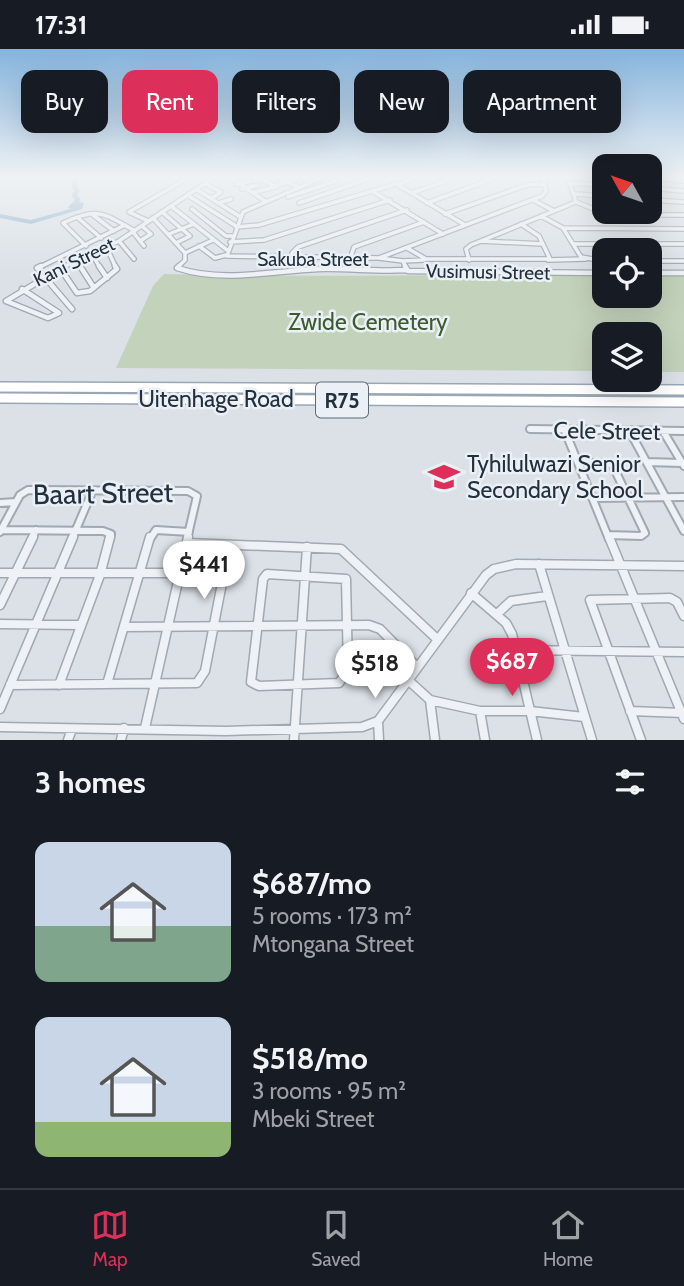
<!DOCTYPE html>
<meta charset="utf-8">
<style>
body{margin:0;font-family:Cabin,sans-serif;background:#20242c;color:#f1f3f6;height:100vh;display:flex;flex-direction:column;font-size:26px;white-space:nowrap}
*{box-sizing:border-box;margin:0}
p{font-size:23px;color:#9ea1a6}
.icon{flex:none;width:38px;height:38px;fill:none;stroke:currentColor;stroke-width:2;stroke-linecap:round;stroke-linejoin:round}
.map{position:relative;height:691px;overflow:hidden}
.sheet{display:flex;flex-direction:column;background:#171b24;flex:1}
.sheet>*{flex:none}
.top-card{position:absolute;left:21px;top:21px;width:642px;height:63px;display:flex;gap:14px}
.needle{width:46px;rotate:310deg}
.tools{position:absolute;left:592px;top:105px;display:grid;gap:14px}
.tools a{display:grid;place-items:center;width:70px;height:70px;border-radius:14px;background:#171b24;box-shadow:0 7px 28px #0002;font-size:35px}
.price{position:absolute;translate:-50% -60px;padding:0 16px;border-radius:24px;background:#fff;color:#222;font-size:23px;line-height:46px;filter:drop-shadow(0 2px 4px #0008)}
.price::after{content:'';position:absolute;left:50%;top:42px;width:21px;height:16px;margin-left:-10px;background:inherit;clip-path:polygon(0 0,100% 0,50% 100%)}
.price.on{background:#dc305b;color:#fff}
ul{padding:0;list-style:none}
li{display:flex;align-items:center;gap:21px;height:175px;padding:0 35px}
li span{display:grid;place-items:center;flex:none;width:196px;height:140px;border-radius:14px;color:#555}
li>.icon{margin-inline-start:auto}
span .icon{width:84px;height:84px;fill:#fffc;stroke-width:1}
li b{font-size:30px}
h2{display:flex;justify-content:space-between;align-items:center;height:84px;padding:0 35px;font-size:30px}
.chip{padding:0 24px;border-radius:14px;background:#171b24;box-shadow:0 7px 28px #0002;font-size:24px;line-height:63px}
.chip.on{background:#dc305b;color:#fff}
.status{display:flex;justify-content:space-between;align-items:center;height:49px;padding:0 35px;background:#171b24;direction:ltr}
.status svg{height:19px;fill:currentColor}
.dock{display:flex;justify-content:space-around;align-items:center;height:98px;border-top:2px solid #363941;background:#171b24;font-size:19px;color:#9ea1a6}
.dock a{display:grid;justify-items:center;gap:4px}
.dock .on{color:#dc305b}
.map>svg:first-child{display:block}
</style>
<div class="status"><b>17:31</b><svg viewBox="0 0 49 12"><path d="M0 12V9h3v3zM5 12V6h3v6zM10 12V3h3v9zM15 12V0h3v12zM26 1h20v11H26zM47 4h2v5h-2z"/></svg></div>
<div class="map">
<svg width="684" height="691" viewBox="0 0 684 691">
<rect width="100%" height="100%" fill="#dbe1e7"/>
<path fill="#c3d2bb" d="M 164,225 C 310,229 457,225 604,226 L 604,247 L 649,247 L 649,226 L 684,227 L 684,323 L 649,323 L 649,285 L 604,285 L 604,322 L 116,319 L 153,237 Z"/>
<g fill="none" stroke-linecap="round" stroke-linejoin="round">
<path fill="#91b3cc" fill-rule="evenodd" d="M 74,129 L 78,129 L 77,137 L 80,142 L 77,146 L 81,151 L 79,153 L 84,154 L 82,160 L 31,175 L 0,169 L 0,165 L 31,171 L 77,158 L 71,160 L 68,158 L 75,151 L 71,146 L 74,142 L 71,137 Z"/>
<defs>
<path id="street-far3" d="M 231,129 L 265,152
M 259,129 L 276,138
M 279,129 L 298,138
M 321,129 L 243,163 L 227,207 L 379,209 L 542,147 L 546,142 L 543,129
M 415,129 L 398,136 L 465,176
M 649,129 L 684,132
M 204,134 L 221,143 L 212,149
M 570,134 L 604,136
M 236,135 L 251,132
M 275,137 L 299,129
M 649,139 L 684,142
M 196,140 L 239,167
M 242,140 L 257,136
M 372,142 L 443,185
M 255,143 L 276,138
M 411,144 L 456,129
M 574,145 L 604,147
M 187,146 L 236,177
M 288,148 L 336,132
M 533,151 L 554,162
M 649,151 L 684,153
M 576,153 L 609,166 L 684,166
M 219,154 L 231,150
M 299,154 L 371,129
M 427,154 L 495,129
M 171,157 L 227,201
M 192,160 L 226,187 L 232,187
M 162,163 L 190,187 L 178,193
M 445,165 L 527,136 L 545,135
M 93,166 L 114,182
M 541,167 L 563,179 L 581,208 L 604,212
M 77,168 L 101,189
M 153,169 L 185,204
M 148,172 L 129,163 L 188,129
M 236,178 L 259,176 L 399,134
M 563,179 L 684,180
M 133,183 L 144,197
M 169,185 L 194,175
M 119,192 L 134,210
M 140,192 L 151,185 L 142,177
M 481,192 L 543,195
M 230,193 L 264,191 L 390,151
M 573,195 L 684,195
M 86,197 L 63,174 C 100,157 104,165 135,182
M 199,197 L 215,209 L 226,206
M 107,199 L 116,219
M 407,199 L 426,210 L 550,210 L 539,187 L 521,175
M 92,205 L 100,219
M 379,209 L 403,212 L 406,219
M 292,210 L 292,204 L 298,198 L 407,161
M 350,210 L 354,198 L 424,173
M 469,211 L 466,200 L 471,196 L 576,153 L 568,129
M 548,211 L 586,210
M 77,212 L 81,219
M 403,212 L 424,211
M 649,212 L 684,212
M 38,219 L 123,177
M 61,219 L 119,192 L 213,129
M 177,219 L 185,211 L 185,204 L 213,191"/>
<path id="street-far2" d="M 41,217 L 37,219 L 72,260
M 80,217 L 94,239
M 99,217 L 107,229
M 179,217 L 177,219 C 222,234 272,222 318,220 C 348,219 377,223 406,221
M 405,217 L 408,222 L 604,224
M 60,219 L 77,244 L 90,242 L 117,220 L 115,217
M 649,224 L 684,224
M 6,252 L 65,217
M 6,252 L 48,269 L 59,264 L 22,240"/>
<path id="street-far1" d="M 530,380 L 684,382
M 629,381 L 684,482
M 565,382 L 609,490
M 663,382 L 684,417
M 578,413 L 612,415 L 645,484 L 641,487 L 608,486
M 647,413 L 682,414
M 592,449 L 684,448
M 0,454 L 16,453
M 1,481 L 103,482 L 111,485 L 110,490
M 0,483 L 20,446 L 28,441 L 188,442 L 197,447 L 187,490
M 32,490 L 36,481
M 72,490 L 92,443
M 150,490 L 156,481 L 189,483"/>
<path id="street" d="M 609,488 L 684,670
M 187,494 L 341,500 L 437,590
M 539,515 L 592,691
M 0,524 L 189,524 L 220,528 L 222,534 L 205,622 L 197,634 L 10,636
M 267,525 L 346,530 L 348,621 L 339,634 L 259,637 L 251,633 L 263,530 Z
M 471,544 L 506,574 L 512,585 L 537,691
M 0,556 L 33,488
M 497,565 L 511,552 L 547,547
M 0,575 L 80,576
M 125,578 L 369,576 L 380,580 L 417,618
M 516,601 L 684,603
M 408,631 L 430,651 L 435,691
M 107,635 L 150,488
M 59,636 L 100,526 L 110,488
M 430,651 L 480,662 L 530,662 L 584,668
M 0,660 L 73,488
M 480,662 L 485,691
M 630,662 L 683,664
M 378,672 L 379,691
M 0,678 L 226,682 L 362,678 L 378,672 L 486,526 L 494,520 L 516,515 L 684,517
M 145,679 L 188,488
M 68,691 L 72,680
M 121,691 L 124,679
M 294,691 L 307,498
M 641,691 L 590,551 L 670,549 L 677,553 L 684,567"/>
<path id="primary" d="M 0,338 L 684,341
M 0,349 L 684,353"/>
</defs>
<use href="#street-far3" stroke="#a0a8b1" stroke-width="6"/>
<use href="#street-far2" stroke="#a0a8b1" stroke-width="7"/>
<use href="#street-far1" stroke="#a0a8b1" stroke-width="10"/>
<use href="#street" stroke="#a0a8b1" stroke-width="11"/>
<use href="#primary" stroke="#99a6b4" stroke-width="12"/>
<use href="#street-far3" stroke="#eef1f5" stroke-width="3.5"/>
<use href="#street-far2" stroke="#eef1f5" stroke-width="4.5"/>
<use href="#street-far1" stroke="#eef1f5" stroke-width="6"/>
<use href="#street" stroke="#eef1f5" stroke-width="8"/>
<use href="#primary" stroke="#fff" stroke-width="9"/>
</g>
<linearGradient id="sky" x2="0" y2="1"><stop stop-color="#85b4dd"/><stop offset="0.57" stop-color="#eff2f4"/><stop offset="1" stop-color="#eff2f4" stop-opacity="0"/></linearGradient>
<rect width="684" height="225" fill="url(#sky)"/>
<defs>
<symbol id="school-bare" viewBox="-9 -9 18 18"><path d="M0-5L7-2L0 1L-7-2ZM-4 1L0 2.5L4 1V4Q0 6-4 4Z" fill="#dc305b" stroke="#eaf0f5" stroke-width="2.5" paint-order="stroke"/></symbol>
</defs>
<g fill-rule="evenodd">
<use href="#school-bare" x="422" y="406" width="44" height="44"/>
</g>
<g text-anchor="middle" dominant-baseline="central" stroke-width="5" stroke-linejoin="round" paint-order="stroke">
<g font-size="19" fill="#23303e" stroke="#eaf0f5">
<text x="313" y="210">Sakuba Street</text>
<text transform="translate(74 213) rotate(-26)">Kani Street</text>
<text transform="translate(488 223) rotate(1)">Vusimusi Street</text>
</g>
<rect fill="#eaf0f5" stroke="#5f6a75" stroke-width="2" x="316" y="333.5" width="52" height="35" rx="5"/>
<g font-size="21" font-weight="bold" fill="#23303e">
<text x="342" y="351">R75</text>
</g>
<g font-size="23" fill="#3c5b2f" stroke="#eaf0f5">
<text x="368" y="273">Zwide Cemetery</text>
</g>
<g font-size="23" fill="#23303e" stroke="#eaf0f5">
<text x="216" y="350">Uitenhage Road</text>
<text transform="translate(607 382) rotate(1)">Cele Street</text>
</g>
<g font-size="23" fill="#23303e" stroke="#eaf0f5" text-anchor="start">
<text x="467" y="415">Tyhilulwazi Senior<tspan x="467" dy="26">Secondary School</tspan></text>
</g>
<g font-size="28" fill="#23303e" stroke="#eaf0f5">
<text transform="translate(103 444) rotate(-1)">Baart Street</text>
</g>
</g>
</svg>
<div class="tools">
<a><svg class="needle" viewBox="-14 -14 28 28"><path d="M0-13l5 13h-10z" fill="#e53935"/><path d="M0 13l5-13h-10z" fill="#9ea1a6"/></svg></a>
<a><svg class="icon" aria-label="locate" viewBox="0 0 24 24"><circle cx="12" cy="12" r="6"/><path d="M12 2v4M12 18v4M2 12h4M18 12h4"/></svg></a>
<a><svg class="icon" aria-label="layers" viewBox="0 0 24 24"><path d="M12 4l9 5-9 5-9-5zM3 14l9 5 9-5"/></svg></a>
</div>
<b class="price" style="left:204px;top:552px">$441</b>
<b class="price on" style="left:512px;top:649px">$687</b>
<b class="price" style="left:375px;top:651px">$518</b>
<div class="top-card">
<a class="chip">Buy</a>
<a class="chip on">Rent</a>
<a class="chip">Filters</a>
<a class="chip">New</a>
<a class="chip">Apartment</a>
</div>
</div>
<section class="sheet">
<h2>3 homes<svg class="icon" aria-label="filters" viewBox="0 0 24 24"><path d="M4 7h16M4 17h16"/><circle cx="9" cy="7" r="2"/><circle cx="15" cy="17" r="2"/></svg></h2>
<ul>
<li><span style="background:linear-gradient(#c9d6e8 60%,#7fa58c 0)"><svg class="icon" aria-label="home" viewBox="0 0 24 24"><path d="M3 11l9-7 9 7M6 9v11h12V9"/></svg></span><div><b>$687/mo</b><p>5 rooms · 173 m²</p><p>Mtongana Street</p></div></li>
<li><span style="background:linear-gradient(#c9d6e8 75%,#8fb573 0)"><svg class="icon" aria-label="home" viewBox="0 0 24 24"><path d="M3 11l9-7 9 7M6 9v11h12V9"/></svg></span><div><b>$518/mo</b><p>3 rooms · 95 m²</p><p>Mbeki Street</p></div></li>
</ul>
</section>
<nav class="dock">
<a class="on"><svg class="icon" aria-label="map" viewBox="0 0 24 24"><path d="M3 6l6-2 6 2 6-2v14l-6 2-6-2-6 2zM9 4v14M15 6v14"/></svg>Map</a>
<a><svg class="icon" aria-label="saved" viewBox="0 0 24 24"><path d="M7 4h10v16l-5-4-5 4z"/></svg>Saved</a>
<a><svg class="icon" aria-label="home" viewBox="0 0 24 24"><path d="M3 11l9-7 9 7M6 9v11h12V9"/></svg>Home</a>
</nav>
